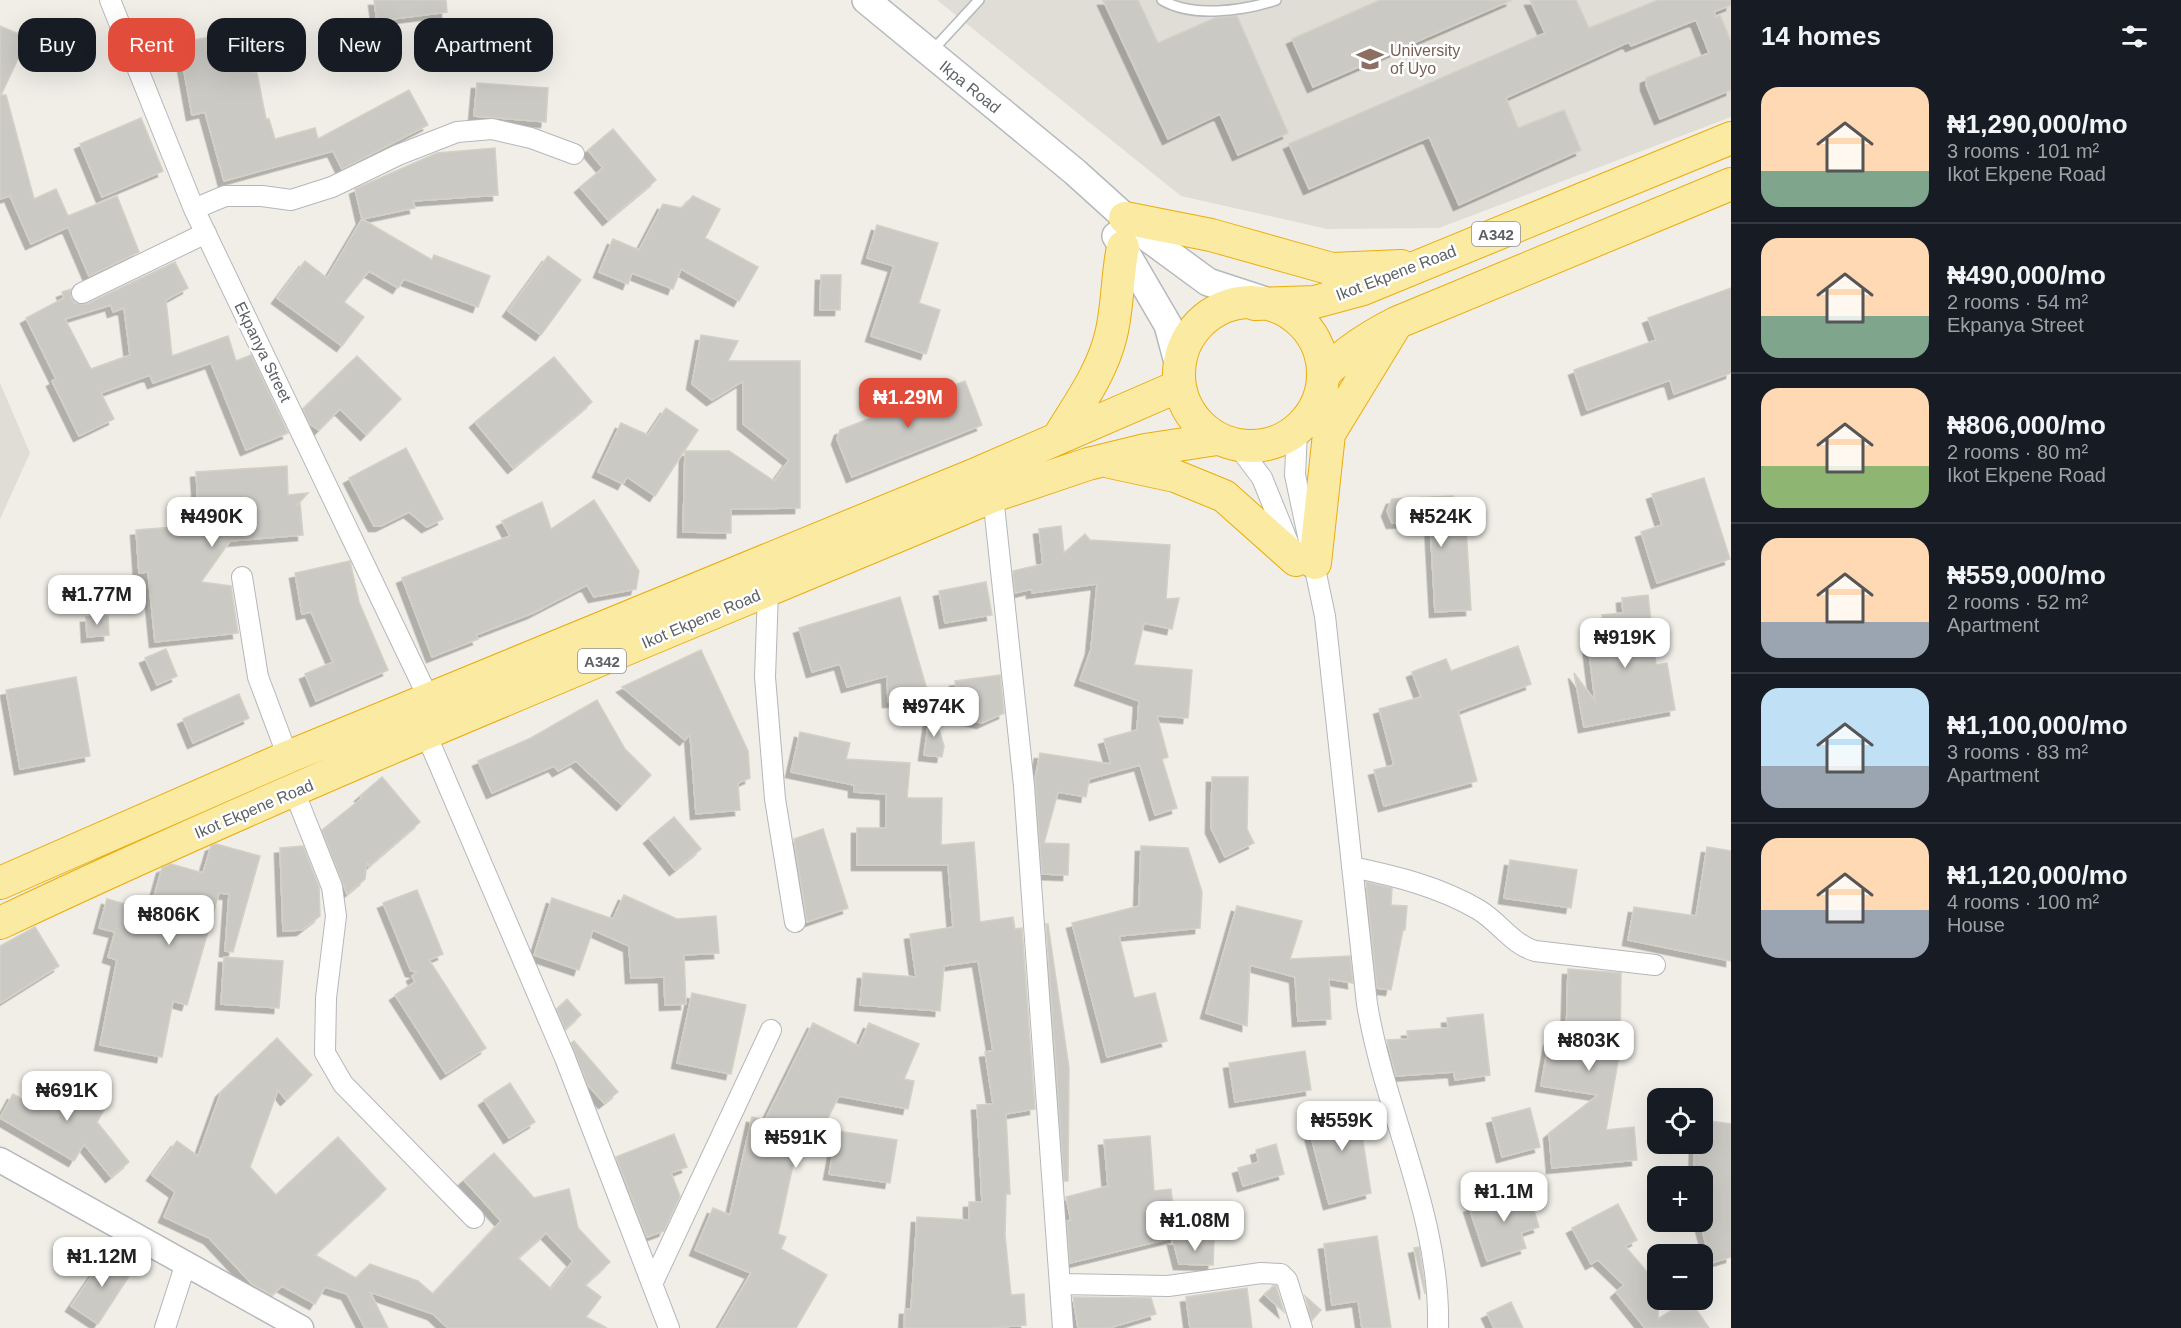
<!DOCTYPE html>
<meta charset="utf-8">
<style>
body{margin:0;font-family:Arial,sans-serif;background:#242831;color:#f1f3f6;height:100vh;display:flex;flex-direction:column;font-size:22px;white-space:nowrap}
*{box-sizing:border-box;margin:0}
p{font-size:20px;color:#9ea1a6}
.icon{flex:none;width:33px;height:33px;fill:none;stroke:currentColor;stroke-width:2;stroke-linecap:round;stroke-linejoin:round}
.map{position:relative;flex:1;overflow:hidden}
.side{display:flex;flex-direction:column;background:#171b24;width:450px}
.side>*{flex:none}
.banner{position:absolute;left:18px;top:18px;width:570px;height:54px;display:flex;gap:12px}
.tools{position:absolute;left:1647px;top:1088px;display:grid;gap:12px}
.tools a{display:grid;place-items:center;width:66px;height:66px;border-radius:12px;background:#171b24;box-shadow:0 6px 24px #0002;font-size:30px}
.price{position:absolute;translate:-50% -51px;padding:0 14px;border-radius:12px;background:#fff;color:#222;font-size:20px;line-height:39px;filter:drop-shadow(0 2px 3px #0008)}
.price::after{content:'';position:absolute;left:50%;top:36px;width:18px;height:14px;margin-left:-9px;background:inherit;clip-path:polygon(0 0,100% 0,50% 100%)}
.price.selected{background:#e24d3b;color:#fff}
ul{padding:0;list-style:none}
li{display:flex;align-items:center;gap:18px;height:150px;padding:0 30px}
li+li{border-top:2px solid #363941}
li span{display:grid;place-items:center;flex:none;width:168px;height:120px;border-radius:18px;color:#555}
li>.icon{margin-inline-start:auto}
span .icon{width:72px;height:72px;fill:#fffc;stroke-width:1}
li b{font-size:26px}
h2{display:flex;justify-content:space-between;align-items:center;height:72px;padding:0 30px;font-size:26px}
.pill{padding:0 21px;border-radius:18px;background:#171b24;box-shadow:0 6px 24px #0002;font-size:21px;line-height:54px}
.pill.selected{background:#e24d3b;color:#fff}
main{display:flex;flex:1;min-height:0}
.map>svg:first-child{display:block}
</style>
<main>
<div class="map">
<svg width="1731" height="1328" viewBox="0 0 1731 1328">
<defs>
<filter id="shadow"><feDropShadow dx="-5.5" dy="5.5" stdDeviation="0" flood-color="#0004"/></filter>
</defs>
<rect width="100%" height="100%" fill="#f0eee7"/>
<path fill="#dfddd5" d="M 937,0 L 1731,0 L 1731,117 L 1439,228 L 1327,229 L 1181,196 Z
M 0,383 L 30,453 L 0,519 Z"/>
<path fill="#cbc9c4" stroke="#d4d0c5" stroke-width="1.5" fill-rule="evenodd" filter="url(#shadow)" d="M 374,0 L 446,0 L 447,12 L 377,21 Z
M 1103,0 L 1138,0 L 1158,43 L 1215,18 L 1237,16 L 1288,133 L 1238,155 L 1220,114 L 1168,139 Z
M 1380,0 L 1512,0 L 1313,87 L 1292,39 Z
M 1530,0 L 1576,0 L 1589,28 L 1658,0 L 1731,0 L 1731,5 L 1714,12 L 1716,17 L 1720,15 L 1731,42 L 1731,90 L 1660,119 L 1646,85 L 1646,78 L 1709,53 L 1696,20 L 1631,46 L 1629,42 L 1506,98 L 1518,128 L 1564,110 L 1581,150 L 1459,205 L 1429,137 L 1309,189 L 1289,144 L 1545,33 Z
M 0,26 L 28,38 L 1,95 L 6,95 L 34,199 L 56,189 L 68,216 L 117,196 L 139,252 L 89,276 L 68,227 L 31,244 L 10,196 L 0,199 Z
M 235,32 L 241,69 L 257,73 L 266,119 L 269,119 L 275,139 L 315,128 L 318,139 L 409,90 L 428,125 L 342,169 L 333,151 L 224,181 L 205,112 L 192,115 L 179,43 Z
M 477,83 L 548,88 L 546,122 L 474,116 Z
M 141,118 L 163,171 L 102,197 L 80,144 Z
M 613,129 L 656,180 L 608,220 L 580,187 L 603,168 L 588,150 Z
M 495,148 L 498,195 L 413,201 L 415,208 L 362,219 L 355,189 L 437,153 Z
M 693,196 L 720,209 L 705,238 L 758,267 L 739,301 L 681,269 L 673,289 L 632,273 L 628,284 L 599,272 L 613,239 L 639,250 L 663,204 L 682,208 Z
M 362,219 L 432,260 L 434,255 L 490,276 L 478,307 L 404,279 L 398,288 L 369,271 L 344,302 L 364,317 L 342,346 L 277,298 L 305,261 L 327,278 Z
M 877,225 L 938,243 L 919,303 L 940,310 L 926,354 L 871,336 L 894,266 L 867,258 Z
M 548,256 L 581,280 L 541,335 L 508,311 Z
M 175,262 L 188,288 L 166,300 L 172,356 L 228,336 L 236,361 L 251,355 L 288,433 L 246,450 L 211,363 L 153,383 L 150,375 L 101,393 L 114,419 L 79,436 L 52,381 L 56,379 L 26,318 L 64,298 L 62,292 L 71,289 L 71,298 L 75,303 L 87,304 ZM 111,305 L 113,312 L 124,308 L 130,355 L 91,369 L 65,319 Z
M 821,275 L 841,275 L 840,310 L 820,310 Z
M 1731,288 L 1731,373 L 1674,394 L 1670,380 L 1587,410 L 1574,370 L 1656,340 L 1648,318 Z
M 701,335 L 738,341 L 728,361 L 800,361 L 800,508 L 731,509 L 731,533 L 683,532 L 685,451 L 729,451 L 774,481 L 789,460 L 743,424 L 743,381 L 712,400 L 692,384 Z
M 357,356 L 401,399 L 366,435 L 340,409 L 319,430 L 310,424 L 303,409 Z
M 554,357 L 592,402 L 513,468 L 475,422 Z
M 965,381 L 982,425 L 852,477 L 837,439 L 840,430 Z
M 666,408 L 698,430 L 655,496 L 627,477 L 623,484 L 598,472 L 621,423 L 648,435 Z
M 406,448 L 443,519 L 427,527 L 409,512 L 381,526 L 374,526 L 349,478 Z
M 287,466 L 288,495 L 308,493 L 296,506 L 300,503 L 303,535 L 230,541 L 201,582 L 231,586 L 238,633 L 155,642 L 148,572 L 139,573 L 136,530 L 187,526 L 185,503 L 198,502 L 196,472 Z
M 1704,478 L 1730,559 L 1657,583 L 1641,532 L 1662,525 L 1652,494 Z
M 1453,496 L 1454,527 L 1466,526 L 1471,610 L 1435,612 L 1430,521 L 1392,523 L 1387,511 L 1392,499 Z
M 594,500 L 639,571 L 636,589 L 594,597 L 587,585 L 533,613 L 476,635 L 478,639 L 432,657 L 402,578 L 510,536 L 502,521 L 542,502 L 551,529 Z
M 1061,526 L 1064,553 L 1085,534 L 1090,540 L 1170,545 L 1166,599 L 1179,598 L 1172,629 L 1144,623 L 1134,665 L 1192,670 L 1188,718 L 1157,716 L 1168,757 L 1162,759 L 1177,808 L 1155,815 L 1140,765 L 1089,779 L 1086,797 L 1058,792 L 1044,843 L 1069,844 L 1068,875 L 1042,874 L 1035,779 L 1040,753 L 1111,764 L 1104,739 L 1137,730 L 1139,701 L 1080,680 L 1091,649 L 1097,584 L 1032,593 L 1032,589 L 1015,593 L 1013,571 L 1043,564 L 1039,529 Z
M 350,561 L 359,602 L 388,670 L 316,701 L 305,674 L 333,662 L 311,612 L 302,614 L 295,573 Z
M 986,582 L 992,615 L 945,623 L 939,591 Z
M 1648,595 L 1656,665 L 1667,663 L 1675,710 L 1584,727 L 1574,673 L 1595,701 L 1587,636 L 1604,634 L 1602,615 L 1623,613 L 1622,598 Z
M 900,597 L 930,700 L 888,702 L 887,676 L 847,687 L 840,664 L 812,672 L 799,628 Z
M 108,616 L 109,635 L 87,637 L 86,617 Z
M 1518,646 L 1531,684 L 1458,711 L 1477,781 L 1384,806 L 1374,770 L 1394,765 L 1379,709 L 1421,697 L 1412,672 L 1446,659 L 1451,671 Z
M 166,649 L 177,676 L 157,685 L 145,658 Z
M 701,650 L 748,751 L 750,778 L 738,783 L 740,810 L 696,814 L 690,734 L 685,740 L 622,687 Z
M 1000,675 L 1004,713 L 982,723 L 961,718 L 955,681 Z
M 76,677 L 90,756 L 20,769 L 6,690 Z
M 239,694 L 249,718 L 193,743 L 183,719 Z
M 597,700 L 625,749 L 651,775 L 622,805 L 576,761 L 558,771 L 554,766 L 492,793 L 478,761 L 531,738 Z
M 931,704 L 944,746 L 942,757 L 924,755 Z
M 800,732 L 850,743 L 846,759 L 910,763 L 907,798 L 942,798 L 941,845 L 974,842 L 980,922 L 1013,917 L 1015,929 L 1022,928 L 1035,1109 L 1006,1114 L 1010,1194 L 1006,1194 L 1005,1235 L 1011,1295 L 1024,1294 L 1026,1325 L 989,1328 L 904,1328 L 905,1309 L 911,1309 L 917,1217 L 969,1220 L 969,1202 L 982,1202 L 977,1105 L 993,1104 L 985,1052 L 993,1051 L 978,961 L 944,966 L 940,1011 L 860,1005 L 863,973 L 916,977 L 910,934 L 953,927 L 948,865 L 857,865 L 857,828 L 886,828 L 886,794 L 854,792 L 854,785 L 791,772 Z
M 382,777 L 420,822 L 369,866 L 367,861 L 365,879 L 347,894 L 322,830 L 362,798 L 360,796 Z
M 1212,777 L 1248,777 L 1247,829 L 1254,843 L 1225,857 L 1211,828 Z
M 674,817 L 701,849 L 675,870 L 649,838 Z
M 823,829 L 848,908 L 807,922 L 794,839 Z
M 216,844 L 260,856 L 233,952 L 225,951 L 229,894 L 219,893 L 187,1005 L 173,1001 L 162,1057 L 100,1045 L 117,960 L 108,957 L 115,932 L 99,928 L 107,899 L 150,911 L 162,868 L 171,864 L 203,873 L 211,846 Z
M 303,846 L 319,887 L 320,916 L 302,930 L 283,931 L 280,848 Z
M 1141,846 L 1188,848 L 1202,892 L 1200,928 L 1119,936 L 1134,998 L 1155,993 L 1167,1041 L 1107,1057 L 1072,923 L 1139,906 Z
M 1707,847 L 1731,851 L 1731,961 L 1628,940 L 1634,907 L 1696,916 Z
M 1510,860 L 1577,870 L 1571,908 L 1504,898 Z
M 1366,882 L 1392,888 L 1391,905 L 1407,906 L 1405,930 L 1403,930 L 1391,990 L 1377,988 Z
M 417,890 L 443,954 L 429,960 L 486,1048 L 446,1074 L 395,995 L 415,982 L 412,976 L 418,972 L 411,971 L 383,903 Z
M 624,895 L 677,919 L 716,916 L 719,953 L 684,955 L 686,1004 L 665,1005 L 664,977 L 631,978 L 629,946 L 593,930 L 579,970 L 534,955 L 552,898 L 613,919 Z
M 1237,906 L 1302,921 L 1290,959 L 1350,956 L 1353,983 L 1329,979 L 1331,1019 L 1298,1021 L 1295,977 L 1250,965 L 1247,1026 L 1206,1013 Z
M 1046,924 L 1048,924 L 1069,1068 L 1068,1181 L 1064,1181 Z
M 35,927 L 59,966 L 0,1003 L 0,946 Z
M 224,957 L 283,961 L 279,1008 L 221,1004 Z
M 1568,969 L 1621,973 L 1620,1050 L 1606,1130 L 1634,1127 L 1637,1160 L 1552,1168 L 1549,1133 L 1598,1095 L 1541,1086 L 1549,1040 L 1566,1043 Z
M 692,993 L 746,1005 L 731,1074 L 677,1063 Z
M 567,999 L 581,1015 L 565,1029 L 557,1009 Z
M 1483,1014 L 1490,1075 L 1455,1080 L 1454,1072 L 1396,1076 L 1387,1040 L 1408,1039 L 1407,1031 L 1448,1028 L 1447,1018 Z
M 813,1023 L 859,1046 L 869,1023 L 919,1044 L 904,1079 L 914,1081 L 908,1109 L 839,1096 L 821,1132 L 801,1128 L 778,1234 L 786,1237 L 781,1249 L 827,1275 L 796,1328 L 719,1328 L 751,1273 L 695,1250 L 713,1208 L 730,1215 L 752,1117 L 765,1120 Z
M 277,1038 L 312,1075 L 286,1100 L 278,1090 L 250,1167 L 276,1195 L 338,1137 L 386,1189 L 315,1255 L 356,1278 L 370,1264 L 418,1281 L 433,1294 L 501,1221 L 464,1180 L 494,1153 L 534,1198 L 569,1189 L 578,1228 L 610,1262 L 585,1285 L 601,1297 L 586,1317 L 607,1328 L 448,1328 L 433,1314 L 370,1292 L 388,1328 L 365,1328 L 347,1294 L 325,1287 L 315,1304 L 282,1286 L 272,1295 L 252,1284 L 209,1238 L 164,1217 L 175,1192 L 152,1175 L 177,1141 L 198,1156 L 221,1092 ZM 546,1233 L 573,1261 L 551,1289 L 518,1258 Z
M 574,1041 L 618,1092 L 604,1103 L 588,1085 L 571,1043 Z
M 1305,1051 L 1311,1090 L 1235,1102 L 1229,1063 Z
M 54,1072 L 108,1103 L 97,1122 L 129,1162 L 111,1177 L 84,1144 L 74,1161 L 0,1118 L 13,1094 L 34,1106 Z
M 510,1083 L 535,1122 L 509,1138 L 484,1100 Z
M 1365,1103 L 1371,1126 L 1361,1128 L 1371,1193 L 1329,1204 L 1306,1118 Z
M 1530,1108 L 1540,1147 L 1502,1157 L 1492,1118 Z
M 1702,1120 L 1731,1124 L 1731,1257 L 1711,1263 L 1700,1222 L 1702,1221 L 1702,1176 L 1694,1176 L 1695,1143 L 1702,1143 Z
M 837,1131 L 897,1140 L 890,1183 L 829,1174 Z
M 674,1134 L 687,1167 L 671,1173 L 680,1196 L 664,1231 L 647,1237 L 616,1157 Z
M 1150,1136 L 1154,1191 L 1171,1189 L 1176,1237 L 1070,1263 L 1067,1221 L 1071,1220 L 1066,1197 L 1108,1186 L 1104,1140 Z
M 1276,1144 L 1284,1174 L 1243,1186 L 1238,1168 L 1259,1162 L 1256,1150 Z
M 1527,1188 L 1539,1227 L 1521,1233 L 1526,1248 L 1487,1261 L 1469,1207 Z
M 1618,1204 L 1637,1240 L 1625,1246 L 1658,1285 L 1658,1319 L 1689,1299 L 1709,1328 L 1645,1328 L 1616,1292 L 1624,1285 L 1598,1260 L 1591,1264 L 1572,1228 Z
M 1377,1236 L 1391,1328 L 1362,1328 L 1358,1301 L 1332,1305 L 1324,1244 Z
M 1173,1240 L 1214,1241 L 1213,1265 L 1179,1264 Z
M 1419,1247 L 1425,1287 L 1425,1294 L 1414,1248 Z
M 107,1253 L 133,1270 L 98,1324 L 71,1306 Z
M 1273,1286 L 1276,1286 L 1284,1312 L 1265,1295 Z
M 1247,1288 L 1252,1328 L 1190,1328 L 1186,1297 Z
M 1305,1296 L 1321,1310 L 1312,1320 Z
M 1073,1297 L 1151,1298 L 1156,1314 L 1109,1328 L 1078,1328 Z
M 1511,1302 L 1523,1328 L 1494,1328 L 1487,1313 Z"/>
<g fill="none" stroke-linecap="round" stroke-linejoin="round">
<defs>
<path id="service" d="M 1162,0 C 1192,18 1244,11 1276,0
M 931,52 L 979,0"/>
<path id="minor" d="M 110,0 L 194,209 L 429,699
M 194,209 L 225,196 L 262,196 L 291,200 L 332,187 L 398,155 L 457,132 L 492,129 L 531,138 L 574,154
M 82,293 L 206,233
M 1297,431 L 1295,475 L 1325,616 L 1367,1004 C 1385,1113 1441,1216 1438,1328
M 1238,446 L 1262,478 L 1290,547
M 993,496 L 1024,786 L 1063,1328
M 242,577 L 258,677 L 288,757
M 768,591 L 765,677 L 775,799 L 795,922
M 426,734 L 565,1058 L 669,1328
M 294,791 L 332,887 L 336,916 L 326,998 L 325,1053 L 343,1084 L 474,1218
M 1352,867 C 1396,876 1440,887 1479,910 C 1500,923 1512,944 1535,951 L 1655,965
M 653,1282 L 771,1030
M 1061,1284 L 1168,1286 L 1261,1273 L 1281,1274 L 1287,1280 L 1302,1328
M 165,1328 L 186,1263"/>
<path id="tertiary" d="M 0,1160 L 301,1328"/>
<path id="secondary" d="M 866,0 L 1075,172 L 1148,238 L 1208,282 L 1266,301
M 1116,236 L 1168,325 L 1179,366"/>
<path id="trunk" d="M 1125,218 L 1211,235 L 1332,269 L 1401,266
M1179 374a72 72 0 1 1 144 0a72 72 0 1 1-144 0Z
M 1255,304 L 1315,302 L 1363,289 L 1731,138
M 1325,373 C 1347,351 1369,337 1396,323 L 1731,184
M 1058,438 C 1078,405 1102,373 1111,335 C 1118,306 1117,276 1123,247
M 1110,462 L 1175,476 L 1224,496 L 1296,560
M 1315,563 L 1329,434 L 1395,326
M 0,883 L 288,757 L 976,474 L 1179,386
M 0,923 C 326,769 661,636 993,496 L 1088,464 L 1145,450 L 1217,439"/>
</defs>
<use href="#service" stroke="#b4b7bb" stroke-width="12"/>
<use href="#minor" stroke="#b4b7bb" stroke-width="22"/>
<use href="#tertiary" stroke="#b4b7bb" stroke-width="27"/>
<use href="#secondary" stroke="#b5b9bd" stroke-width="30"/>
<use href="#trunk" stroke="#ecad0b" stroke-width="34"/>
<use href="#service" stroke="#fff" stroke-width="9"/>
<use href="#minor" stroke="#fff" stroke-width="20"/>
<use href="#tertiary" stroke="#fff" stroke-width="24"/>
<use href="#secondary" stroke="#fff" stroke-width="27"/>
<use href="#trunk" stroke="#faeaa2" stroke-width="32"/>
</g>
<defs>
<symbol id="university-bare" viewBox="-9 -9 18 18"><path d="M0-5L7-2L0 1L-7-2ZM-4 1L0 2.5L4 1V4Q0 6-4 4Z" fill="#8d6e63" stroke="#fff" stroke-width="2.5" paint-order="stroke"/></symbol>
</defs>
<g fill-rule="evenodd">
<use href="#university-bare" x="1351" y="40" width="38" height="38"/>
</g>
<g text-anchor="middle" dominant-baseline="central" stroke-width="5" stroke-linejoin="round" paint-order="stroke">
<g fill="#fff" stroke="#8e9194" stroke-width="1.5">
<rect x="1472" y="222" width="48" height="24" rx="4.5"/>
<rect x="578" y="649" width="48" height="24" rx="4.5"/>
</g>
<g font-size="15" font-weight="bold" fill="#5e6266">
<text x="1496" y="234">A342</text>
<text x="602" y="661">A342</text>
</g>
<g font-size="16" fill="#785e54" stroke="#fff" text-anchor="start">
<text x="1390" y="50">University<tspan x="1390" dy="18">of Uyo</tspan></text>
</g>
<g font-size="16" fill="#5e6266" stroke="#fff">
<text transform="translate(970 87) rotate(39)">Ikpa Road</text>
<text transform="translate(1396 273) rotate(-21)">Ikot Ekpene Road</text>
<text transform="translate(263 352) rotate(64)">Ekpanya Street</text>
<text transform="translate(701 619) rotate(-23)">Ikot Ekpene Road</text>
<text transform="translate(254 809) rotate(-23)">Ikot Ekpene Road</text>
</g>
</g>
</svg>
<div class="tools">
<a><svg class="icon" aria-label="locate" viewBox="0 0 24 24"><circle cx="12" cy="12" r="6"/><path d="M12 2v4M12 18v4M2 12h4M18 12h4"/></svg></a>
<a>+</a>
<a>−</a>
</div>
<b class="price selected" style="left:908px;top:429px">₦1.29M</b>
<b class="price" style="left:212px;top:548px">₦490K</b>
<b class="price" style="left:1441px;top:548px">₦524K</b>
<b class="price" style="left:97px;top:626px">₦1.77M</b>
<b class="price" style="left:1625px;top:669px">₦919K</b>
<b class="price" style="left:934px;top:738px">₦974K</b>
<b class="price" style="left:169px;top:946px">₦806K</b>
<b class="price" style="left:1589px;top:1072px">₦803K</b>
<b class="price" style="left:67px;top:1122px">₦691K</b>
<b class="price" style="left:1342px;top:1152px">₦559K</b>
<b class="price" style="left:796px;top:1169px">₦591K</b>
<b class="price" style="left:1504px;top:1223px">₦1.1M</b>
<b class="price" style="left:1195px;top:1252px">₦1.08M</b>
<b class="price" style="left:102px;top:1288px">₦1.12M</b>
<div class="banner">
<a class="pill">Buy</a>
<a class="pill selected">Rent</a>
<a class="pill">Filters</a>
<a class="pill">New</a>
<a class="pill">Apartment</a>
</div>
</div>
<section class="side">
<h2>14 homes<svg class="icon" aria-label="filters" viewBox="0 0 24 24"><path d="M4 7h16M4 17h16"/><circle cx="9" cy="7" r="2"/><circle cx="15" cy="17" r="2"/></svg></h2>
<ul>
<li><span style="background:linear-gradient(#ffd9b3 70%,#7fa58c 0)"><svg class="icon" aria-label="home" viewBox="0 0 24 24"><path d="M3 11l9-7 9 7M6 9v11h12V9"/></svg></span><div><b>₦1,290,000/mo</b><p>3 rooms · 101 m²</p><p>Ikot Ekpene Road</p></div></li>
<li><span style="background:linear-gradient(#ffd9b3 65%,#7fa58c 0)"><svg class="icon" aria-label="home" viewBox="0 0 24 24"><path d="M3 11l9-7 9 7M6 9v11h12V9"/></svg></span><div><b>₦490,000/mo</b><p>2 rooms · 54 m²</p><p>Ekpanya Street</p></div></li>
<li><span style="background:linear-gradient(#ffd9b3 65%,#8fb573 0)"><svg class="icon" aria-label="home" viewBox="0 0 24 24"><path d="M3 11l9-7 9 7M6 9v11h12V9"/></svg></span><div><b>₦806,000/mo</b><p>2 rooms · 80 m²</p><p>Ikot Ekpene Road</p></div></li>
<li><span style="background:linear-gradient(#ffd9b3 70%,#9aa5b1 0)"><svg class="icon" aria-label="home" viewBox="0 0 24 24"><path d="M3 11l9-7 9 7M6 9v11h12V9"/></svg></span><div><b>₦559,000/mo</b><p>2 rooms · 52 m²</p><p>Apartment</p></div></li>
<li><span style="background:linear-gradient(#bfe0f5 65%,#9aa5b1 0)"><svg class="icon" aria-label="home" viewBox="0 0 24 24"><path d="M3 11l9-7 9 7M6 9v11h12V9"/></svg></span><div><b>₦1,100,000/mo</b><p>3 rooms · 83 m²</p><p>Apartment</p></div></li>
<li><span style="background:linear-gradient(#ffd9b3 60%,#9aa5b1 0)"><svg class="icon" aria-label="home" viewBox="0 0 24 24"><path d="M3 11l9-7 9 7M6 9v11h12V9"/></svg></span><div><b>₦1,120,000/mo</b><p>4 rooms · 100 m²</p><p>House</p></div></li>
</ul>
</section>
</main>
